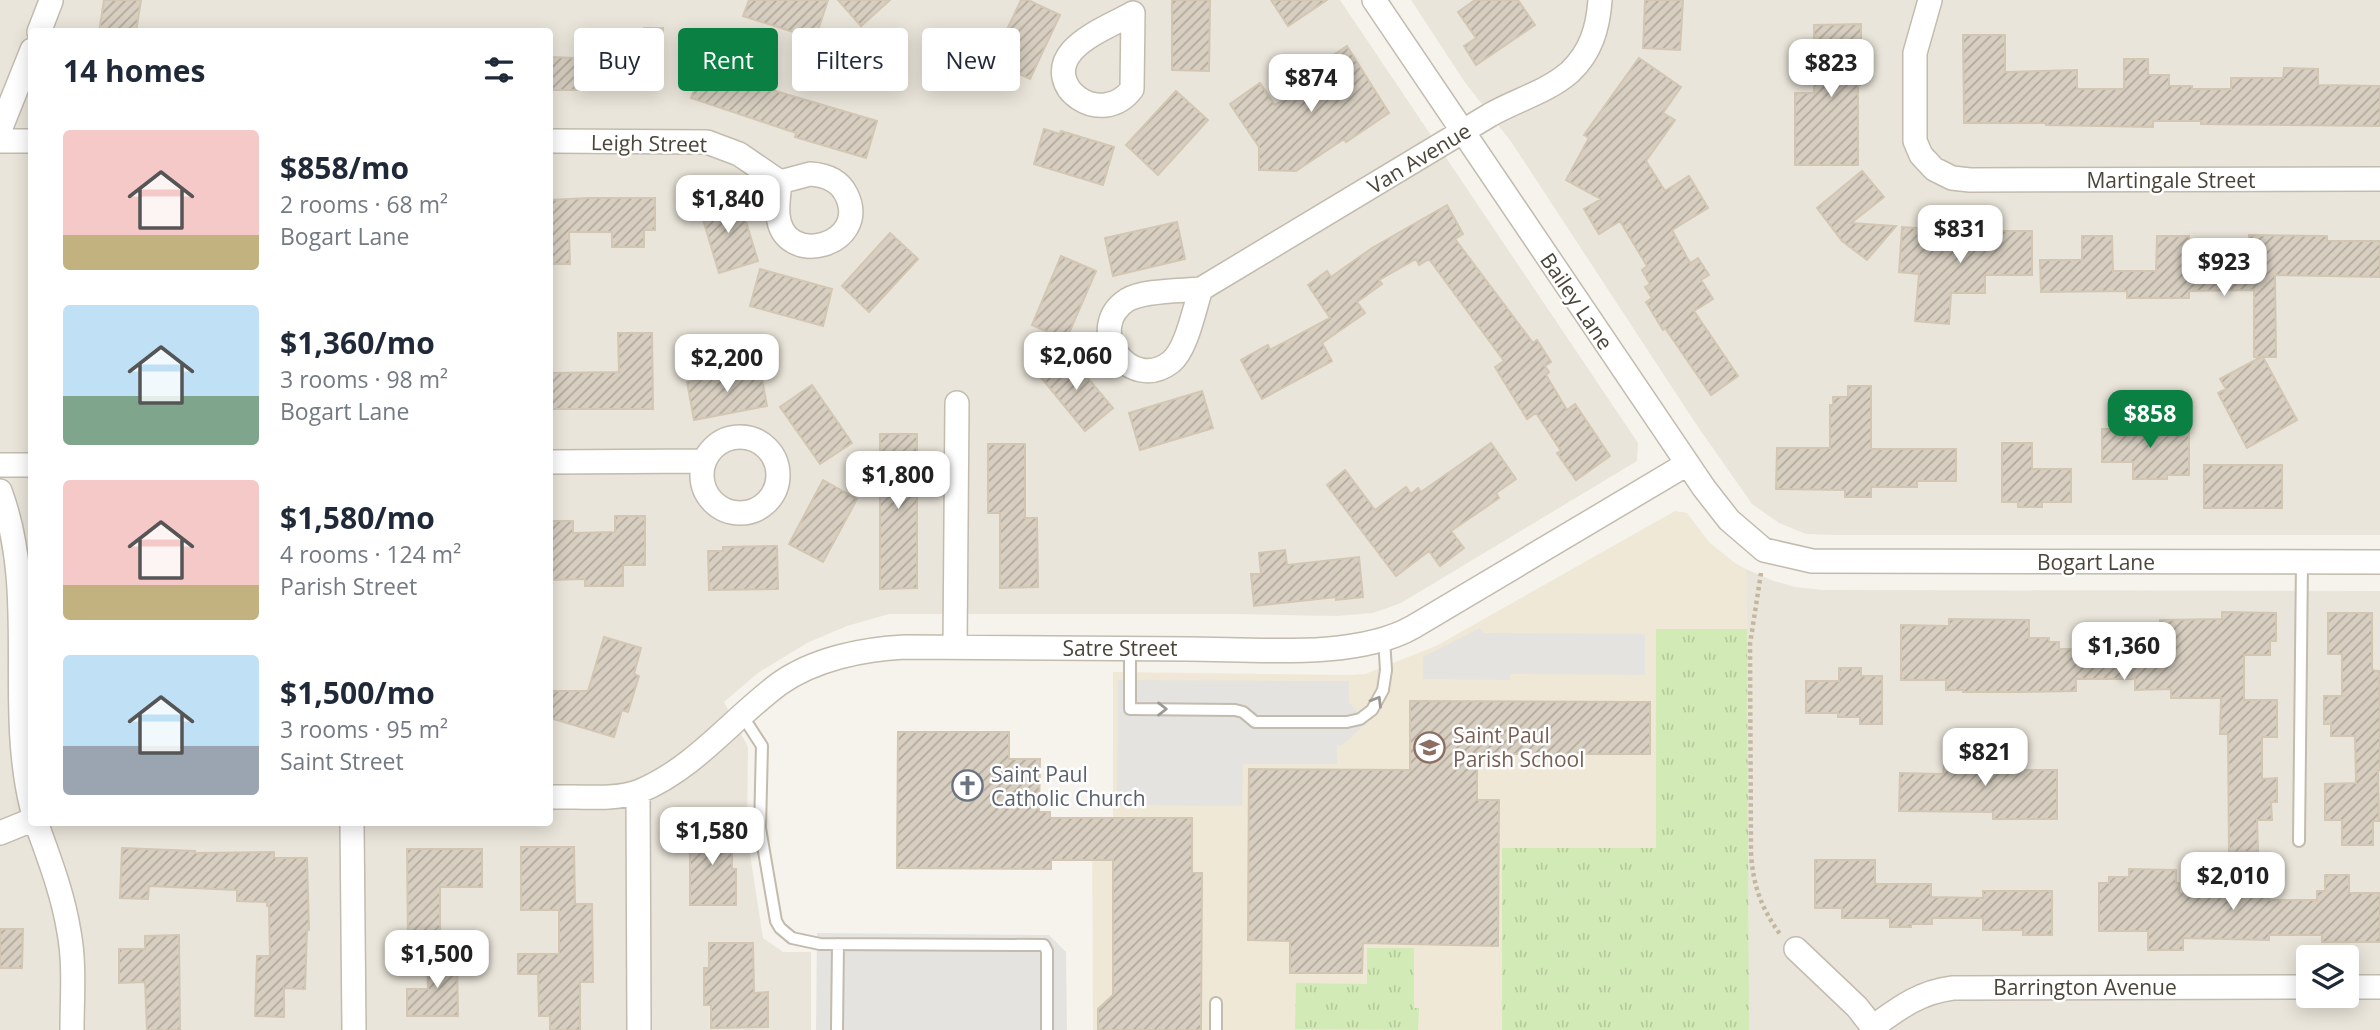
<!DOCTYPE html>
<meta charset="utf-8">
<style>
body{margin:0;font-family:"Open Sans",sans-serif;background:#f6f6f7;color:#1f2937;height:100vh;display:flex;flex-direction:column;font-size:26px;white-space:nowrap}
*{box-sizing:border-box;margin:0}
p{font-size:23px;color:#747a83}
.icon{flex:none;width:38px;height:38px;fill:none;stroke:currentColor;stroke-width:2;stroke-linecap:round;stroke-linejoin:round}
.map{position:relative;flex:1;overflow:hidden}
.panel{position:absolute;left:28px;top:28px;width:525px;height:798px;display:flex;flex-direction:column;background:#fff;border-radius:7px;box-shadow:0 4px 18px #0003}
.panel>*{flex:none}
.hud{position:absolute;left:574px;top:28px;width:665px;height:63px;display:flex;gap:14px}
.fabs{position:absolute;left:2296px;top:945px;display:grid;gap:14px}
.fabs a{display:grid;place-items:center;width:63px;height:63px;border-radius:7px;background:#fff;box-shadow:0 4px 18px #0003;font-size:35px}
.price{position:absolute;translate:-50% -60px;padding:0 16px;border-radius:14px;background:#fff;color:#222;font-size:23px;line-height:46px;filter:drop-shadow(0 2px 4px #0008)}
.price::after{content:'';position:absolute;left:50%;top:42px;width:21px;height:16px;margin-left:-10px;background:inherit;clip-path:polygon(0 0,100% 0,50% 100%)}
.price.current{background:#0b8043;color:#fff}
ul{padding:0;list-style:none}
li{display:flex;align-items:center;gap:21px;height:175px;padding:0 35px}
li span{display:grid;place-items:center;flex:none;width:196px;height:140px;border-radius:7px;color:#555}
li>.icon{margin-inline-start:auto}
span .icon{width:84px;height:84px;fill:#fffc;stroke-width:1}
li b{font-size:30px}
h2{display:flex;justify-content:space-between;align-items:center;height:84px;padding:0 35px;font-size:30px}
.chip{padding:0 24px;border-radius:7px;background:#fff;box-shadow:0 4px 18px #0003;font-size:24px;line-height:63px}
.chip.current{background:#0b8043;color:#fff}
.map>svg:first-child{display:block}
</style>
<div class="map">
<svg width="2380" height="1030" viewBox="0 0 2380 1030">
<defs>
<pattern id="park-tufts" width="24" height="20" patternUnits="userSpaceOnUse" patternTransform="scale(1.75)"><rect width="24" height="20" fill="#d2eab5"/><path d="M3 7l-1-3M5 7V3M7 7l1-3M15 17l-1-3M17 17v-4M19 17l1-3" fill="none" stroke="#b6ca9c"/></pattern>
<pattern id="building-hatch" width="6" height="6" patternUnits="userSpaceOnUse" patternTransform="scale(1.75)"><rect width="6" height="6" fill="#d8cfc1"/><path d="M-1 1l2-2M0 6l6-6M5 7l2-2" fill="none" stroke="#b1aa9e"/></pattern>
</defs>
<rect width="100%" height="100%" fill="#f6f3ec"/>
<path fill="#eae5da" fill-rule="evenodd" d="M 0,0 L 1340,0 L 1638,443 L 1637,461 L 1401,603 L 1373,613 L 1337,616 L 1229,614 L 889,614 L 847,626 L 807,643 L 758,673 L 724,702 L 748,747 L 747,835 L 763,938 L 783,952 L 811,952 L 811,1030 L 0,1030 ZM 32,32 L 550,32 L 550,822 L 32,822 Z
M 1411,0 L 2380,0 L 2380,535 L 1837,535 L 1806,534 L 1779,523 L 1752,504 L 1696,424 L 1512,143 L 1464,81 Z
M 1746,569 L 1771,580 L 1795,587 L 1824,590 L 2380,591 L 2380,1030 L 1749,1030 ZM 2308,957 L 2347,957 L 2347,996 L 2308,996 Z"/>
<path fill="#efe8d6" d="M 1675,511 L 1687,513 L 1710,543 L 1735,563 L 1746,569 L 1749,1030 L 1093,1030 L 1092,818 L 1113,817 L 1113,672 L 1351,675 L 1365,674 L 1436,646 Z"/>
<path fill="url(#park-tufts)" d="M 1656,629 L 1747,629 L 1749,1030 L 1502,1030 L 1502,848 L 1656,848 Z
M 1367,948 L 1414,948 L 1414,1008 L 1419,1008 L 1418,1030 L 1295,1029 L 1296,983 L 1367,984 Z"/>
<path fill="#e5e3e0" d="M 1480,628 L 1483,633 L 1645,634 L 1645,675 L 1510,674 L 1510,680 L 1423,679 L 1423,657 Z
M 1118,680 L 1349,681 L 1349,702 L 1367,723 L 1342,745 L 1337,745 L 1337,764 L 1243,764 L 1242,806 L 1117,805 Z
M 817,933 L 1049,935 L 1066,952 L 1067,1030 L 816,1030 Z"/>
<path fill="url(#building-hatch)" stroke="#d3c7b4" stroke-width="2" d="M 104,0 L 141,0 L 136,32 L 99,32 Z
M 749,0 L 828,0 L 815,39 L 743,16 Z
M 838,0 L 890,0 L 861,26 Z
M 1021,0 L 1028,0 L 1060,15 L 1030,79 L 992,61 Z
M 1172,0 L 1210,0 L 1209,71 L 1172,70 Z
M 1271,0 L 1327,0 L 1288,26 Z
M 1475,0 L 1518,0 L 1535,25 L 1476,65 L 1464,46 L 1476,38 L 1458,12 Z
M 1645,0 L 1683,0 L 1680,50 L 1643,48 Z
M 1861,24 L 1861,47 L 1866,47 L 1866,70 L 1860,70 L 1860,85 L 1858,85 L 1858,165 L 1795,165 L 1795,93 L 1814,93 L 1814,25 Z
M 644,28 L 663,28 L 663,73 L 601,73 L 601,90 L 550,90 L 550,57 L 576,58 L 576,40 L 644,40 Z
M 1963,35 L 2005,35 L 2005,72 L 2077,70 L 2077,89 L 2124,89 L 2124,59 L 2148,59 L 2148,75 L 2169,75 L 2169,86 L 2192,86 L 2192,89 L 2231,89 L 2231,78 L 2283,78 L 2284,68 L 2318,69 L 2318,85 L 2380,86 L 2380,126 L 2201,124 L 2201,121 L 2153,121 L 2153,127 L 2046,125 L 2046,123 L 1964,123 Z
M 1347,46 L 1389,113 L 1346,142 L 1344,139 L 1296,171 L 1259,170 L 1259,147 L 1230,104 L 1260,83 L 1275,105 L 1307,85 L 1302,76 Z
M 1639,58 L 1681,87 L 1663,113 L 1675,120 L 1646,161 L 1665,191 L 1689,176 L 1708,208 L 1672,230 L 1690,263 L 1698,258 L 1709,275 L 1701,280 L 1713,299 L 1694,311 L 1738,376 L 1711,395 L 1665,328 L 1663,330 L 1646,302 L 1652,298 L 1645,287 L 1650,284 L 1642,270 L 1647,266 L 1620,221 L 1599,234 L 1584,209 L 1601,199 L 1566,180 L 1589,138 L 1584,135 Z
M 704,63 L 773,86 L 772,90 L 877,121 L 866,158 L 795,137 L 796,133 L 691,98 Z
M 1176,91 L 1208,120 L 1158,175 L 1126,145 Z
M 1044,129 L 1060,134 L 1061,131 L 1114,147 L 1103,185 L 1034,164 Z
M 1862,171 L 1884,197 L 1851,223 L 1896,226 L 1867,260 L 1842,241 L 1817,208 Z
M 733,196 L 738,210 L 742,209 L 758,261 L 719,273 L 699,206 Z
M 588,198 L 655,198 L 655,230 L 644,230 L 644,247 L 612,247 L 612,232 L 569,232 L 570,264 L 550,264 L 550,200 Z
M 1447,205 L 1463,234 L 1455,239 L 1533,343 L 1537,340 L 1551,362 L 1545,366 L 1549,372 L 1546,375 L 1567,410 L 1575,404 L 1610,456 L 1576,480 L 1557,453 L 1561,451 L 1536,413 L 1527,419 L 1495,367 L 1504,361 L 1429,259 L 1419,265 L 1416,259 L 1379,280 L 1382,284 L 1357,302 L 1365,313 L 1322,343 L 1332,361 L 1262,399 L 1241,360 L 1268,345 L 1270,350 L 1330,318 L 1308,285 L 1327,271 L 1331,277 L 1372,248 Z
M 1177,222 L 1185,259 L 1113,276 L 1105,238 Z
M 1902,227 L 1930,229 L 1930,236 L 1984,236 L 1984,231 L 2032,231 L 2032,275 L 1985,275 L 1985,293 L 1951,293 L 1949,324 L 1915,321 L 1919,274 L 1899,272 Z
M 890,233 L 918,259 L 869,312 L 842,286 Z
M 2249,235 L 2327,236 L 2327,241 L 2380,241 L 2380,277 L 2275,275 L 2276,357 L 2263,357 L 2297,420 L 2247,448 L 2218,393 L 2226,389 L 2220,379 L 2261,357 L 2254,357 L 2254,290 L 2189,291 L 2189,298 L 2127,298 L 2127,291 L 2041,292 L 2040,260 L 2082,260 L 2082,236 L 2112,236 L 2113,271 L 2156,271 L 2157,236 L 2189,236 L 2189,245 L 2249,244 Z
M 1061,256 L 1096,271 L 1066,340 L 1032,325 Z
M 760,269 L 832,289 L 823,326 L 750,306 Z
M 618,333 L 652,333 L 653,409 L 550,409 L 550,373 L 619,372 Z
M 1066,352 L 1113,408 L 1085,431 L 1039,375 Z
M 760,368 L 767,406 L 694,420 L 687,382 Z
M 812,385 L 852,443 L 820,464 L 780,407 Z
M 1848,386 L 1871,386 L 1871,449 L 1956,449 L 1956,481 L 1917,481 L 1917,487 L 1871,487 L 1871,497 L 1845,497 L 1845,490 L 1776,489 L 1777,448 L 1830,448 L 1830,405 L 1833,405 L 1833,397 L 1848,397 Z
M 1202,391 L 1213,428 L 1140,450 L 1129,413 Z
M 2150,422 L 2189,423 L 2189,475 L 2167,475 L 2167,479 L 2133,479 L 2133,462 L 2102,462 L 2102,429 L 2150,429 Z
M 880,434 L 917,434 L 917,588 L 880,589 Z
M 1491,443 L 1516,479 L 1496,493 L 1499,498 L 1451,531 L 1464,548 L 1440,566 L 1429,551 L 1396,576 L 1327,485 L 1345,470 L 1375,510 L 1406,487 L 1411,494 L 1418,488 L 1421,492 Z
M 2002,443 L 2032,443 L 2032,469 L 2071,469 L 2071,502 L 2042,502 L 2042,507 L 2018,507 L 2018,502 L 2002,502 Z
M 988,444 L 1025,444 L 1025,518 L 1037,518 L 1038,587 L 1000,588 L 1000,513 L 988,513 Z
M 2204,465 L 2282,465 L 2282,508 L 2204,508 Z
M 823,480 L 857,499 L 823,562 L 789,544 Z
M 615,516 L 645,516 L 645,565 L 623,565 L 623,586 L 585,586 L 585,579 L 550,580 L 550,521 L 573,521 L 573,533 L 615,532 Z
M 777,546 L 778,589 L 709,590 L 708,551 L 723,551 L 723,547 Z
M 1285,550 L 1287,565 L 1359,557 L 1363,597 L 1336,600 L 1336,597 L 1254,606 L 1251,574 L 1261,574 L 1259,553 Z
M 2222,612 L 2276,613 L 2276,641 L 2270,641 L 2270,655 L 2244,655 L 2244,700 L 2277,700 L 2277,737 L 2262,737 L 2262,779 L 2277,778 L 2277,802 L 2271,802 L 2272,820 L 2257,820 L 2258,852 L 2229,852 L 2228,734 L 2220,734 L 2221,698 L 2171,698 L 2171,689 L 2135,690 L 2135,679 L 2076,679 L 2076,691 L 2022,692 L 1963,692 L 1963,690 L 1946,690 L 1946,680 L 1901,680 L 1901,625 L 1949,626 L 1949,619 L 2029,620 L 2029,638 L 2049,638 L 2049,642 L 2059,642 L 2059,649 L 2109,649 L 2109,640 L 2160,640 L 2160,620 L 2222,619 Z
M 2328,613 L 2372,613 L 2372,670 L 2379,671 L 2380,738 L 2380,770 L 2378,770 L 2379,821 L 2373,821 L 2373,845 L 2342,845 L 2342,820 L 2325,820 L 2325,784 L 2356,783 L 2355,736 L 2331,736 L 2331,724 L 2324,724 L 2324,696 L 2342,696 L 2342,654 L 2328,654 Z
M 604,637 L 641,648 L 634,674 L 639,676 L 628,712 L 622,710 L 614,737 L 550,718 L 550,691 L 588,691 Z
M 1839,668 L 1861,668 L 1861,676 L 1882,676 L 1882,724 L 1860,724 L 1860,717 L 1838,717 L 1838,713 L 1806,713 L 1806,681 L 1839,681 Z
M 1410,701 L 1650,702 L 1650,754 L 1477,754 L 1477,800 L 1499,800 L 1498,946 L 1363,943 L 1362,973 L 1290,973 L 1290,941 L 1248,940 L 1249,769 L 1410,770 Z
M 898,732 L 1009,732 L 1009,759 L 1040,759 L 1039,812 L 1050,812 L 1050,818 L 1192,818 L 1192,873 L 1202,873 L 1201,1030 L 1098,1030 L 1098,1009 L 1113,995 L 1113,860 L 1051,860 L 1051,869 L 897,868 Z
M 1993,742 L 2023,742 L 2024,770 L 2057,770 L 2057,819 L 1993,819 L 1993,812 L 1899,811 L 1900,773 L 1943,774 L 1944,765 L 1993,766 Z
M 695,824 L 720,824 L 720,829 L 732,829 L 732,869 L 736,869 L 736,905 L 690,905 L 690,843 L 695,843 Z
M 521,847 L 574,847 L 575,904 L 592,904 L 593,982 L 580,982 L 580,1030 L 550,1030 L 550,1016 L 539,1016 L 538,974 L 518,974 L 518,954 L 559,954 L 559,910 L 521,910 Z
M 122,848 L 195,851 L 195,853 L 274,852 L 274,858 L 307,858 L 309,930 L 307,930 L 305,989 L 284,988 L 284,1017 L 255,1016 L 257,956 L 270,956 L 269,906 L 267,906 L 267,902 L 237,901 L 237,890 L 149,886 L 148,899 L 120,898 Z
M 407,849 L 482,849 L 482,887 L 440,887 L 440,942 L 408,942 Z
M 1815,860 L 1875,860 L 1875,884 L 1931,884 L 1931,897 L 1983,898 L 1983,891 L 2052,891 L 2052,935 L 2023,935 L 2023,930 L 1983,930 L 1983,918 L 1932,918 L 1932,924 L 1911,924 L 1911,927 L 1890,927 L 1890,918 L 1842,918 L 1842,908 L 1815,908 Z
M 2129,869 L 2176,870 L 2176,883 L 2179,883 L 2179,893 L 2269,894 L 2269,900 L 2317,900 L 2317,891 L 2325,891 L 2325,875 L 2349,875 L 2349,893 L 2380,893 L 2380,942 L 2322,942 L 2322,935 L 2269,935 L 2269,940 L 2183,938 L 2183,950 L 2148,950 L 2148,931 L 2099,931 L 2099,883 L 2109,883 L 2109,877 L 2129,877 Z
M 0,929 L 23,929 L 22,968 L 0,968 Z
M 179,935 L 180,1030 L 147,1030 L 145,982 L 119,983 L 119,949 L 145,949 L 145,936 Z
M 709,943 L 753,943 L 754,993 L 768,992 L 768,1027 L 711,1028 L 711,1005 L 704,1005 L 704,968 L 709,968 Z
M 457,956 L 458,1016 L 407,1016 L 407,989 L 428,989 L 427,957 Z"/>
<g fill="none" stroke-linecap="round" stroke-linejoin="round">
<defs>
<path id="service" d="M 1130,648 L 1130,709 L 1235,710 L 1243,712 L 1255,722 L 1347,722 L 1360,719 L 1372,710 L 1383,690 L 1386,670 L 1384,639
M 742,715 L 762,746 L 760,828 L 776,921 L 780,928 L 792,938 L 820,944 L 1044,945 L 1047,951 L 1047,1030
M 2299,841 L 2302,562
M 837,1030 L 838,944
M 1216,1030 L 1216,1003"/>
<path id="minor" d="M 1374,0 L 1704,488 L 1729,520 L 1764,550 L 1812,561 L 2380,562
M 1930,0 L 1915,53 L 1915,141 L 1921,155 L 1934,169 L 1952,178 L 1970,180 L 2380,179
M 1133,13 L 1132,89 C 1102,129 1041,87 1072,51 C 1087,34 1114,24 1133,13 Z
M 39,32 L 51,1
M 0,130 L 32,50
M 0,141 L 32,141
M 550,141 L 707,142 L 739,154 L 780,182
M 810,174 C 826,175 839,180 846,194 C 872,245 783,270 778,215 C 777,204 779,193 780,182 Z
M 1201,289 C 1298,231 1394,173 1490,115 C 1516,100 1547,92 1570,72 C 1591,52 1598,28 1600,0
M 1201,289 C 1194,309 1187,349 1171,362 C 1130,394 1083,329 1127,300 C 1143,290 1182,291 1201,289 Z
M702 475a38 38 0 1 1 76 0a38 38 0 1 1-76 0Z
M 550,462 L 703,461
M 0,465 L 32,465
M 0,491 C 38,592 6,704 32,808
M 955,647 L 957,403
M 638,792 L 639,1030
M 550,797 C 575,796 616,801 640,791 C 695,768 732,719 779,684 C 814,659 863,649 905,647 C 999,647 1093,648 1187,649 C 1253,649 1355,660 1413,627 L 1687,464
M 36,822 C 49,858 63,894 69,932 C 75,964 72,998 72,1030
M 352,822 L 354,1030
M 0,833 L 32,820
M 1796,949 L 1857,1007 L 1875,1030
M 2347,987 L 2380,987
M 1873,1027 C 1899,1008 1920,992 1953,988 L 2308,987"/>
</defs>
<use href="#service" stroke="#c2bbae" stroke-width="14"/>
<use href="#minor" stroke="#c2bbae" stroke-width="26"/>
<path stroke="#c4b79f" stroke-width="4.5" stroke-dasharray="3.5 3.5" stroke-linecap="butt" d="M 1761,573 L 1750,644 L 1751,853 C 1753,885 1761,908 1780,934"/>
<use href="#service" stroke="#fff" stroke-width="10"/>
<use href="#minor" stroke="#fff" stroke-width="23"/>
</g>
<defs><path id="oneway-chevron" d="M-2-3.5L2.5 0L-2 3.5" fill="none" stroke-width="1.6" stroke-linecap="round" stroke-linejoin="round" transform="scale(1.75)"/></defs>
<g stroke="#9c9892">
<use href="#oneway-chevron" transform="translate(1377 701) rotate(-59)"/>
<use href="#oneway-chevron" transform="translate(1162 709)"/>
</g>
<defs>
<symbol id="school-ring" viewBox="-11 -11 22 22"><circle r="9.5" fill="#fff" stroke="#8d6e63" stroke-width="1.5"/><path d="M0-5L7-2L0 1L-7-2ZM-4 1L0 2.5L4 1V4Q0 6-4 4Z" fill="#8d6e63"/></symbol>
<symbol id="church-ring" viewBox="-11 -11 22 22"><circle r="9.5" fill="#fff" stroke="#6b7280" stroke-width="1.5"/><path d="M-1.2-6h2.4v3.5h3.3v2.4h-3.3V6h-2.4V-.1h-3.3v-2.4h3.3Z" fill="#6b7280"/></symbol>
</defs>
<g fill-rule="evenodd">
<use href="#school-ring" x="1412" y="730" width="35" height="35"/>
<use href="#church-ring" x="950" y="768" width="35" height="35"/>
</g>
<g text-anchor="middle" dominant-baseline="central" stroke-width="5" stroke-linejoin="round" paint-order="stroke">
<g font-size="21" fill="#4b4439" stroke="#fff">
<text transform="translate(649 143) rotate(1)">Leigh Street</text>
<text transform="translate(1419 158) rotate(-31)">Van Avenue</text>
<text x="2171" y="180">Martingale Street</text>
<text transform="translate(1577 301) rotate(56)">Bailey Lane</text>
<text x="2096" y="562">Bogart Lane</text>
<text x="1120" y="648">Satre Street</text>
<text x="2085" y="987">Barrington Avenue</text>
</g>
<g font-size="21" fill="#785e54" stroke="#fff" text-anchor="start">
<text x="1453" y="735">Saint Paul<tspan x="1453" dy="24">Parish School</tspan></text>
</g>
<g font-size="21" fill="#5b616d" stroke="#fff" text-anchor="start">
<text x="991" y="774">Saint Paul<tspan x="991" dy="24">Catholic Church</tspan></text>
</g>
</g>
</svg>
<div class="fabs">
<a><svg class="icon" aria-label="layers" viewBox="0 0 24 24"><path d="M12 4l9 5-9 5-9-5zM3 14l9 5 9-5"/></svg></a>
</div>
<b class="price" style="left:1831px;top:99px">$823</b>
<b class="price" style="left:1311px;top:114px">$874</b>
<b class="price" style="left:728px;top:235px">$1,840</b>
<b class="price" style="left:1960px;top:265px">$831</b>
<b class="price" style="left:2224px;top:298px">$923</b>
<b class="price" style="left:1076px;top:392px">$2,060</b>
<b class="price" style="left:727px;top:394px">$2,200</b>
<b class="price current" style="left:2150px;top:450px">$858</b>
<b class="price" style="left:898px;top:511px">$1,800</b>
<b class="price" style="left:2124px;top:682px">$1,360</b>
<b class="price" style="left:1985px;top:788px">$821</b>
<b class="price" style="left:712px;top:867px">$1,580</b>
<b class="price" style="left:2233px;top:912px">$2,010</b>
<b class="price" style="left:437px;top:990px">$1,500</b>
<div class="hud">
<a class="chip">Buy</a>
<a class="chip current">Rent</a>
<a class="chip">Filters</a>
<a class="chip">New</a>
</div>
<section class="panel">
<h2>14 homes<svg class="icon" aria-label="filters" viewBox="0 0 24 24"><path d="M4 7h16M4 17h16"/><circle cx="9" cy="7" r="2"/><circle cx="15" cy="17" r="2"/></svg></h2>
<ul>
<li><span style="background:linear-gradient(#f6c9c9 75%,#c2b280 0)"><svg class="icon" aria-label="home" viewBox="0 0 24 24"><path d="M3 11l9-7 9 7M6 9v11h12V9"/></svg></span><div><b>$858/mo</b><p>2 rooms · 68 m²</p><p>Bogart Lane</p></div></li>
<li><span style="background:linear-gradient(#bfe0f5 65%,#7fa58c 0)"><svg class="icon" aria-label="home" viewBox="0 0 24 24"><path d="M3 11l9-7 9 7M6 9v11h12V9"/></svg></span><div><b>$1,360/mo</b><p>3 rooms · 98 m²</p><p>Bogart Lane</p></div></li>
<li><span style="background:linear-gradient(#f6c9c9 75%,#c2b280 0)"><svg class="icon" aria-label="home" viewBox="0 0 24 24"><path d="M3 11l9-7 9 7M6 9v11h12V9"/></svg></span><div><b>$1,580/mo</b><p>4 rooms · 124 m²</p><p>Parish Street</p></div></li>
<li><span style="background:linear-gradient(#bfe0f5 65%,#9aa5b1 0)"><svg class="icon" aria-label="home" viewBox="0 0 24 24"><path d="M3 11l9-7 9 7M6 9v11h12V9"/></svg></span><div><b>$1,500/mo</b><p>3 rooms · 95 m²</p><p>Saint Street</p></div></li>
</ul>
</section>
</div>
